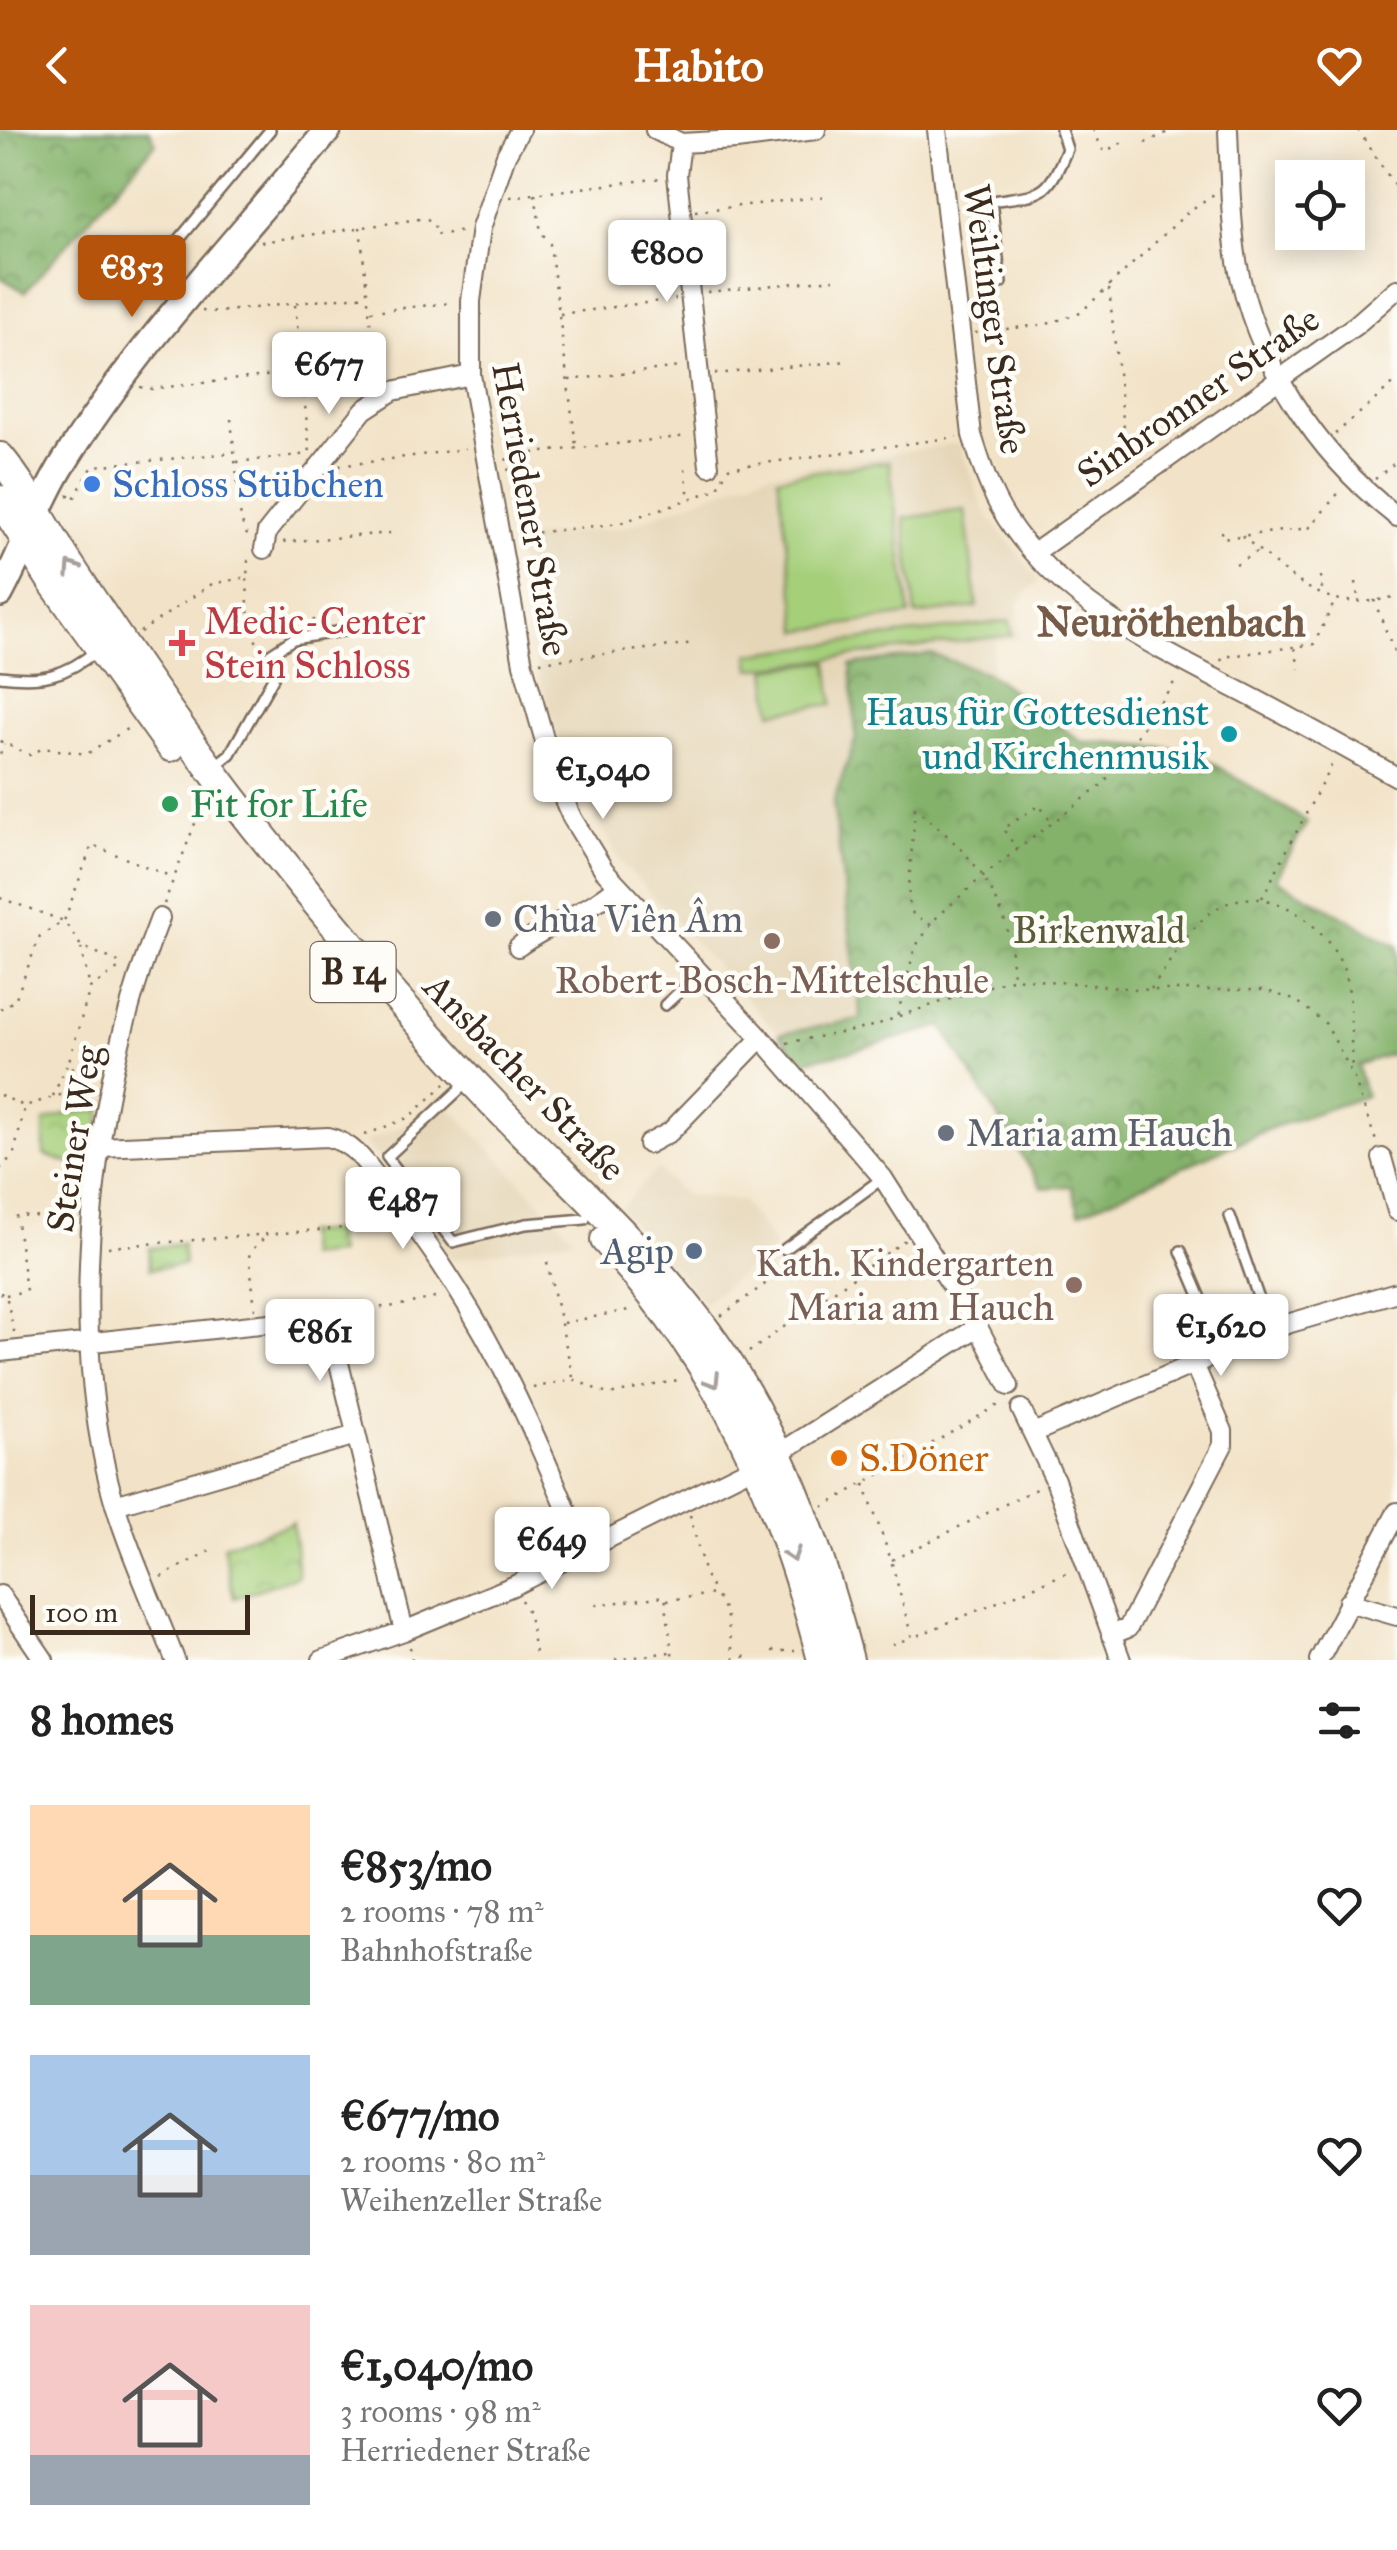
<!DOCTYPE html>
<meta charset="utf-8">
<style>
body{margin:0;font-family:"IM FELL Great Primer",serif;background:#f2f2f2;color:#222;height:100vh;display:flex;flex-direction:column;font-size:38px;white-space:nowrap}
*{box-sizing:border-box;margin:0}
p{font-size:32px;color:#767676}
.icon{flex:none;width:55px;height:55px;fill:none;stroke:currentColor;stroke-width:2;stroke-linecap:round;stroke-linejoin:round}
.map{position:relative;height:1530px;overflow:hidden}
.panel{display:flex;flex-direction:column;background:#fff;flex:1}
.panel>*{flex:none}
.fabs{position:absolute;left:1275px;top:30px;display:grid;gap:20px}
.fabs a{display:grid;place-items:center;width:90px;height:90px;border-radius:0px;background:#fff;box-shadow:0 5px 25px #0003;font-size:50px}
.scale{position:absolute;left:30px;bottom:25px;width:220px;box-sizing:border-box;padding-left:10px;border:5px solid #3b2a1e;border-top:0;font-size:28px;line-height:35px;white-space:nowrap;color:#3b2a1e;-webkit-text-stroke:8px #fdfcf7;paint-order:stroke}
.price{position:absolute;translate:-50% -85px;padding:0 22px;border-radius:10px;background:#fff;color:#222;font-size:32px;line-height:65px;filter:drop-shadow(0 2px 5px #0008)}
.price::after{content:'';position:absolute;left:50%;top:60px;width:30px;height:22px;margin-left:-15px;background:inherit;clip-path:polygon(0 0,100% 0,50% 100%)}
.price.current{background:#b45309;color:#fff}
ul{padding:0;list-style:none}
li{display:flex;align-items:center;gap:30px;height:250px;padding:0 30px}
li span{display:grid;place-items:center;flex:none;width:280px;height:200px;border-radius:0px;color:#555}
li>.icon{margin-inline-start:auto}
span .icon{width:120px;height:120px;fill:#fffc;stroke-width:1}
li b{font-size:42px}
h2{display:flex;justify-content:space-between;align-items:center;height:120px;padding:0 30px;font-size:42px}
header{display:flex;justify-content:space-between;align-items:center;height:130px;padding:0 30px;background:#b45309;color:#fff;font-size:45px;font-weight:800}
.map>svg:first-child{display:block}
</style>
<header><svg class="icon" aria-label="back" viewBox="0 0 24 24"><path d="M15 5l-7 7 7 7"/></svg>Habito<svg class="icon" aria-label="heart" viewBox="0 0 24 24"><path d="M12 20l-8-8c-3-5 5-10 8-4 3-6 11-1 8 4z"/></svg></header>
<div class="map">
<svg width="1397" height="1530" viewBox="0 0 1397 1530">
<defs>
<pattern id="forest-crowns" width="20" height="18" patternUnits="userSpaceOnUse" patternTransform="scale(2.5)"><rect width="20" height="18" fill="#84b26a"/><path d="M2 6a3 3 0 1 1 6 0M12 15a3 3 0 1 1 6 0" fill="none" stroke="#6d9157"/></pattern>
<pattern id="park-crowns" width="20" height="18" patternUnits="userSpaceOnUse" patternTransform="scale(2.5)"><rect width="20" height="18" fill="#a6cf7a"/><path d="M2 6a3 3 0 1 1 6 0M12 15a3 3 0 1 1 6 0" fill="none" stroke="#90b269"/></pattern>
</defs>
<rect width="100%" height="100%" fill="#fdfcf7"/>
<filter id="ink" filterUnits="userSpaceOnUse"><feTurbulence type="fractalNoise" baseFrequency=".01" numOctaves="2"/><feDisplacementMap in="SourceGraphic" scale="20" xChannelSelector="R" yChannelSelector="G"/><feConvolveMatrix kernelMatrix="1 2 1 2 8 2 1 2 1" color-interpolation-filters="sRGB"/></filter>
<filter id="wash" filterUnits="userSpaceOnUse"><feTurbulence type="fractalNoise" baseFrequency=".0048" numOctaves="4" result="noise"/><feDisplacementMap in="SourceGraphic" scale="40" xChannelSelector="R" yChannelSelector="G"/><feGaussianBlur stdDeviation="2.25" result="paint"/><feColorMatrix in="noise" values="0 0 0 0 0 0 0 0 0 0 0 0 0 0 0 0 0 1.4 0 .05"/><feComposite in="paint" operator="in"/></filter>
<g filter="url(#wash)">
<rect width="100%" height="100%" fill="#f2e3c8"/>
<path fill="#e5d6b7" d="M 959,313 L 983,379 L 1039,450 L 1017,473 L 1021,509 L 995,513 L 990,544 L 931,524 L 851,535 L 856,608 L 833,673 L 861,889 L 779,904 L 621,732 L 566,632 L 540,551 L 515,409 L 622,398 L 767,343 Z
M 439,966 L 574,1108 L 452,1130 L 366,1012 L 413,991 Z
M 657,1039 L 686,1065 L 742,1071 L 776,1117 L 704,1173 L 619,1079 Z"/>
<path fill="url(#forest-crowns)" stroke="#606e44" stroke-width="2.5" d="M 0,0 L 149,0 L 156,13 L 25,162 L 0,147 Z
M 931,524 L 990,544 L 1080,611 L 1192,620 L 1307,692 L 1276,749 L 1397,816 L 1397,922 L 1357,935 L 1366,966 L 1274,997 L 1079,1083 L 1072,1056 L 1042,1058 L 942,896 L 848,922 L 802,931 L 779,904 L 861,889 L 833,673 L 856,608 L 851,535 Z"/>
<path fill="url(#park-crowns)" stroke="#707c4c" stroke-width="2.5" d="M 102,979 L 93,1041 L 44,1025 L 44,992 L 69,983 Z
M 334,1101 L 338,1124 L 307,1127 L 305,1103 Z
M 182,1114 L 184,1135 L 150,1139 L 149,1118 Z
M 293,1393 L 298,1446 L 234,1468 L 223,1415 Z"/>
<path fill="#a6cf7a" stroke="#707c4c" stroke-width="2.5" d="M 889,331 L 910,485 L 799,501 L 778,347 Z
M 965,380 L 977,477 L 916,485 L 904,388 Z
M 1010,491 L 1012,505 L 751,539 L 749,524 Z
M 828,532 L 833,574 L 772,582 L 767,539 Z"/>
</g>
<g filter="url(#ink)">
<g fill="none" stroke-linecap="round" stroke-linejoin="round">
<defs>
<path id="lane" d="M 144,152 L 270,0
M 1001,153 L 991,71 C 1043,63 1046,69 1067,19 L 1061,0
M 0,546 C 41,551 65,547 97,520
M 216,635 L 230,624 L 273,548 L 270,524 L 293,509 L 410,490
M 665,875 L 700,843
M 459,960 L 387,1027 L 453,1112 L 526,1094 L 585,1089
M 1230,1086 L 1270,1201
M 785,1119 L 883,1048
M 1181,1121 L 1224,1222"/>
<path id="street" d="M 520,0 L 506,25 L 481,98 L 471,171 L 471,245 L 523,534 L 557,654 L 572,688 L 604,740 L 772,920 L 883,1048 L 978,1197 L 1009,1256
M 655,0 L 681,13 L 736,10 L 816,0
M 937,0 L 972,305 C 981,334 990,363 1007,389 C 1064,477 1168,523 1257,570 C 1304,595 1351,621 1397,647
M 1228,0 C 1230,43 1230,88 1237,131 C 1255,232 1317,324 1397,387
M 681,13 L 677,45 L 709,336
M 264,419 L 267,402 L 364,280 L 393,261 L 471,245
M 1034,423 L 1356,195 L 1397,159
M 160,788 C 96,949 68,1165 105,1336 C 119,1402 151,1467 175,1530
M 518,817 C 550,793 589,782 618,756
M 648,1014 L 670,1002 L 761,908
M 101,1017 L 328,1007 C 358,1015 369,1038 388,1062 C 480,1176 529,1285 583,1420
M 1382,1028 L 1397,1081
M 0,1222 L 316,1188 L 325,1191 L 331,1200 L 404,1501
M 1021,1279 L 1055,1350 L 1121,1530
M 1033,1303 L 1287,1194 L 1397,1162
M 115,1375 L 356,1305
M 0,1465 L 44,1530
M 1348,1472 L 1397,1486
M 1111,1505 L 1128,1498 L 1223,1315 L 1223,1301 L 1194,1234
M 322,1530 L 404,1501 L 513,1456 L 778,1324 L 978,1197
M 1319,1530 L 1397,1382"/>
<path id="secondary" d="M 0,464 C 23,422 37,376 63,334 C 138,213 238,110 328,0"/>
<path id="primary" d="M 0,327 C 27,360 46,399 69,434 C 133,532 198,627 271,717 C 342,806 415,892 494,974 C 576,1059 667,1136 731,1237 C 787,1327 822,1427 849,1530
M 0,370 L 51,450 L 171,617
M 605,1110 C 723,1238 779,1363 822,1530"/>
</defs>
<use href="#lane" stroke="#7b6b5a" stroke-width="14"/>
<use href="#street" stroke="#7b6b5a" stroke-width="22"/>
<use href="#secondary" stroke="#7b6b5a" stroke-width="30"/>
<use href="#primary" stroke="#7b6b5a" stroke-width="32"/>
<path stroke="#7b6b5a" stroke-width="2.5" stroke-dasharray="2.5 8" stroke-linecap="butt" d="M 1093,0 L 1104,22 L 1123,12
M 1358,0 L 1397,59
M 1145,13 L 1172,0
M 535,64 L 541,102 L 550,114 L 576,316
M 510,67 L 661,48
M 695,81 L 828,66
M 360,97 L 377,253
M 261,112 L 426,88 L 434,94 L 435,105 L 465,101
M 1109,159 L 1128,335
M 707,162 L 834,149
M 295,175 L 303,254 L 376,247
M 202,181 L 219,182 L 367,165
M 371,181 L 452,173
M 560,184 L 676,169
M 975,203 L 1047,194 L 1080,183 L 1189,81 L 1214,64
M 715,244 L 848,231
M 569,250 L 680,237
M 303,256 L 310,323
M 140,257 L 150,259 L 301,242
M 231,289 L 241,390 L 249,410
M 1335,304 L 1397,251
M 237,332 L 308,324
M 339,336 L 465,319
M 685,339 L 689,368
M 1375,349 L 1397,331
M 68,364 L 73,370 L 93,336 L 233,323
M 1221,401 L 1222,408 L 1309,398 L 1342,359
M 520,403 L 506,326 L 689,306
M 517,405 L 620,393 L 718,359 L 727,338 L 957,307
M 1242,406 C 1294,449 1324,486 1397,466
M 283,412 L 391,403
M 1236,434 L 1258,421
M 1320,446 L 1323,464
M 247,449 L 249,502 L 261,517
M 1356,452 L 1358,468
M 1374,470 L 1397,529
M 251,501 L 261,496 L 325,489
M 140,502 L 212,454 L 247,447 L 248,431 L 251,429
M 1295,518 L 1299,539
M 1221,531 L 1223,527 L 1314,514 L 1334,473
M 540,532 L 695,513
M 0,611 L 30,625 L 43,618 L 87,624 L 130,597
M 0,624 L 4,614
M 1018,720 L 1003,699 L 1039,675 L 1052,693
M 0,768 L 64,791 L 81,816 L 123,834
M 1262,768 L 1334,630
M 164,774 L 204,670
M 931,795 L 913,784 L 908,770 L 915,678 C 956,711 988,741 1005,792 C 1011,809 1011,829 1013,846
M 81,818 L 90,858
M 1151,859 C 1167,837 1182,809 1202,790 C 1253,740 1322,786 1344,840 C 1353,861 1350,917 1352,941
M 0,879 L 15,870 L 40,806 L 64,791 L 92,715 L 172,747
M 899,886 L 1014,848 L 1149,860 L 1264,860 L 1297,871 L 1326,894 L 1352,943 L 1376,1011
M 787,913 C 825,904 861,903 897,887 L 915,817 L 937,787 L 983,746 L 1103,654 L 1178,547
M 94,959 L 84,957 L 69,931 L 90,858 L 124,835
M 0,965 L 24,976
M 53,966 L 68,932
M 365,1005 L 410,987 L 445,954
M 0,1039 L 14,1024 L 25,976 L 83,958
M 108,1117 L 370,1096 L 387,1087
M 547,1132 L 573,1247
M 0,1163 L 6,1165 L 15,1206
M 6,1165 L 26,1161 L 16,1085 L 78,1089
M 255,1179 L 249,1123 L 267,1105
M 339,1181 L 396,1176 L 440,1167
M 721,1186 L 790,1136 L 788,1130
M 563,1193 L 634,1179
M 749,1222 L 905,1110
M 533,1258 L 573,1249 L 609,1265 L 683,1249
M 864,1354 L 891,1430 L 912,1508 L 1071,1441
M 823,1377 L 1002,1273
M 690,1385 L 705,1445 L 714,1463
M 892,1430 L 1042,1356
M 161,1447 L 211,1420
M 521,1470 L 529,1484 L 536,1530
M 667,1470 L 715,1464 L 726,1482 L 734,1530
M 596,1475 L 665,1466 L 673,1530
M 892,1514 L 911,1508
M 410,1517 L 412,1530
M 772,1521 L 795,1521
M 615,1530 L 670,1522
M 733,1530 L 750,1525"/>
<use href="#lane" stroke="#fff" stroke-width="9"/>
<use href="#street" stroke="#fff" stroke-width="18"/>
<use href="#secondary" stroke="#fff" stroke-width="25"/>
<use href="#primary" stroke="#fff" stroke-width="28"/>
</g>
<defs><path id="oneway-chevron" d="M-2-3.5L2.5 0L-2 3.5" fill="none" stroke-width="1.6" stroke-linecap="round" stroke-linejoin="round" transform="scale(2.5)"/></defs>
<g stroke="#a79f9a">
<use href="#oneway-chevron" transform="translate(72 438) rotate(-123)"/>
<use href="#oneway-chevron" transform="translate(713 1251) rotate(58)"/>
<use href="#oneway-chevron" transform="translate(792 1425) rotate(71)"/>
</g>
</g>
<circle fill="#3f7fe0" stroke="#fdfcf7" stroke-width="4" cx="92" cy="354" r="10"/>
<path fill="#e0444e" stroke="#fdfcf7" stroke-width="4" d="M177 498h10v10h10v10h-10v10h-10v-10h-10v-10h10z"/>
<circle fill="#0f9aa8" stroke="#fdfcf7" stroke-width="4" cx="1229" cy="604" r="10"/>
<circle fill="#2e9e5b" stroke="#fdfcf7" stroke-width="4" cx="170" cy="674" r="10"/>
<g fill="#6b7280" stroke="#fdfcf7" stroke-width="4">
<circle cx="493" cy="789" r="10"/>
<circle cx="946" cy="1003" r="10"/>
</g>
<g fill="#8d6e63" stroke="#fdfcf7" stroke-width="4">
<circle cx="772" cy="811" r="10"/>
<circle cx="1074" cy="1155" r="10"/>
</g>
<circle fill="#5c6f8a" stroke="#fdfcf7" stroke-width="4" cx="694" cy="1121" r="10"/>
<circle fill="#e8710a" stroke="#fdfcf7" stroke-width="4" cx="839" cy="1328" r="10"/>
<g text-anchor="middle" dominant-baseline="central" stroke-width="9" stroke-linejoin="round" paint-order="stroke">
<rect fill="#fdfcf7" stroke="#75695f" stroke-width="2.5" x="310.5" y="812" width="85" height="60" rx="8"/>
<g font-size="35" font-weight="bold" fill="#3b2a1e">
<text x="353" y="842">B 14</text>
</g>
<g font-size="38" fill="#3b2a1e" stroke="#fdfcf7">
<text transform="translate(995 189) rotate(82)">Weiltinger Straße</text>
<text transform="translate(1198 266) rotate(-35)">Sinbronner Straße</text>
<text transform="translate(531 379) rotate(80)">Herriedener Straße</text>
<text transform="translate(525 947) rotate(46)">Ansbacher Straße</text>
<text transform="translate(74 1009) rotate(-81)">Steiner Weg</text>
</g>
<g font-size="38" fill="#366cbe" stroke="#fdfcf7" text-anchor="start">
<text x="112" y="354">Schloss Stübchen</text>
</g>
<g font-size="38" fill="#be3a42" stroke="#fdfcf7" text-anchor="start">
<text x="204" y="491">Medic-Center<tspan x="204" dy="44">Stein Schloss</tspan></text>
</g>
<g font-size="38" fill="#0d838f" stroke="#fdfcf7" text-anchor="end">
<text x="1209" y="582">Haus für Gottesdienst<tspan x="1209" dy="44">und Kirchenmusik</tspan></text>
</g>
<g font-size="38" fill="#27864d" stroke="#fdfcf7" text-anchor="start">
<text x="190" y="674">Fit for Life</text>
</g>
<g font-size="38" fill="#5b616d" stroke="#fdfcf7" text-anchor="start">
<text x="513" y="789">Chùa Viên Âm</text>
<text x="966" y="1003">Maria am Hauch</text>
</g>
<g font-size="38" fill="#5b5c3a" stroke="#fdfcf7">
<text x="1099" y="800">Birkenwald</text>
</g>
<g font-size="38" fill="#785e54" stroke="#fdfcf7">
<text x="772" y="850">Robert-Bosch-Mittelschule</text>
<text x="1054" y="1133" text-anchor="end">Kath. Kindergarten<tspan x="1054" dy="44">Maria am Hauch</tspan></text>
</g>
<g font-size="38" fill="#4e5e75" stroke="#fdfcf7" text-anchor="end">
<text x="674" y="1121">Agip</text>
</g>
<g font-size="38" fill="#c56008" stroke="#fdfcf7" text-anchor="start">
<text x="859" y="1328">S.Döner</text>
</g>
<g font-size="42" font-weight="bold" fill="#765c48" stroke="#fdfcf7">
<text x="1171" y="492">Neuröthenbach</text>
</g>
</g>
</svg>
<div class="fabs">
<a><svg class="icon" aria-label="locate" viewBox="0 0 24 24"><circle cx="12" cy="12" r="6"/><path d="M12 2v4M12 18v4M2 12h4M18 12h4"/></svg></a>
</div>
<div class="scale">100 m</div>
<b class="price" style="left:667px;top:175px">€800</b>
<b class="price current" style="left:132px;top:190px">€853</b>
<b class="price" style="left:329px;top:287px">€677</b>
<b class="price" style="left:603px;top:692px">€1,040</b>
<b class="price" style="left:403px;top:1122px">€487</b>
<b class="price" style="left:1221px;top:1249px">€1,620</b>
<b class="price" style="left:320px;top:1254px">€861</b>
<b class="price" style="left:552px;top:1462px">€649</b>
</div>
<section class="panel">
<h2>8 homes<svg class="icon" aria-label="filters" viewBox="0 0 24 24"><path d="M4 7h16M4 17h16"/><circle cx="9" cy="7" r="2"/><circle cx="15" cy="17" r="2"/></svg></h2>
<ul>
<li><span style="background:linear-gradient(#ffd9b3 65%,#7fa58c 0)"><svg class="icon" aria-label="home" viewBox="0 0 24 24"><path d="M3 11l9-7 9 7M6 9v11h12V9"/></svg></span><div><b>€853/mo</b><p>2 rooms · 78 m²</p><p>Bahnhofstraße</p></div><svg class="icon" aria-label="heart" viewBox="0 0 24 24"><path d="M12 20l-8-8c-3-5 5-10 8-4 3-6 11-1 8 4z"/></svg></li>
<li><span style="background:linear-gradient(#a9c7e8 60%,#9aa5b1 0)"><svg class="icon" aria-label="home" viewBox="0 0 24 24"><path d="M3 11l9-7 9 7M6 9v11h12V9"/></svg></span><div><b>€677/mo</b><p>2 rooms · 80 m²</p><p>Weihenzeller Straße</p></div><svg class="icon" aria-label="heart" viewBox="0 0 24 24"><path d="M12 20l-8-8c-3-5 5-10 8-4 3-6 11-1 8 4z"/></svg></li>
<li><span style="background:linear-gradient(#f6c9c9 75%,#9aa5b1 0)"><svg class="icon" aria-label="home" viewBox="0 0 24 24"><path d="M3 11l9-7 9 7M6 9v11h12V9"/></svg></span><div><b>€1,040/mo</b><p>3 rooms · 98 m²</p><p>Herriedener Straße</p></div><svg class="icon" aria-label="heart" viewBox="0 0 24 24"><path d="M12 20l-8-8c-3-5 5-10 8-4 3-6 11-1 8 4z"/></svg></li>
</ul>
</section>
